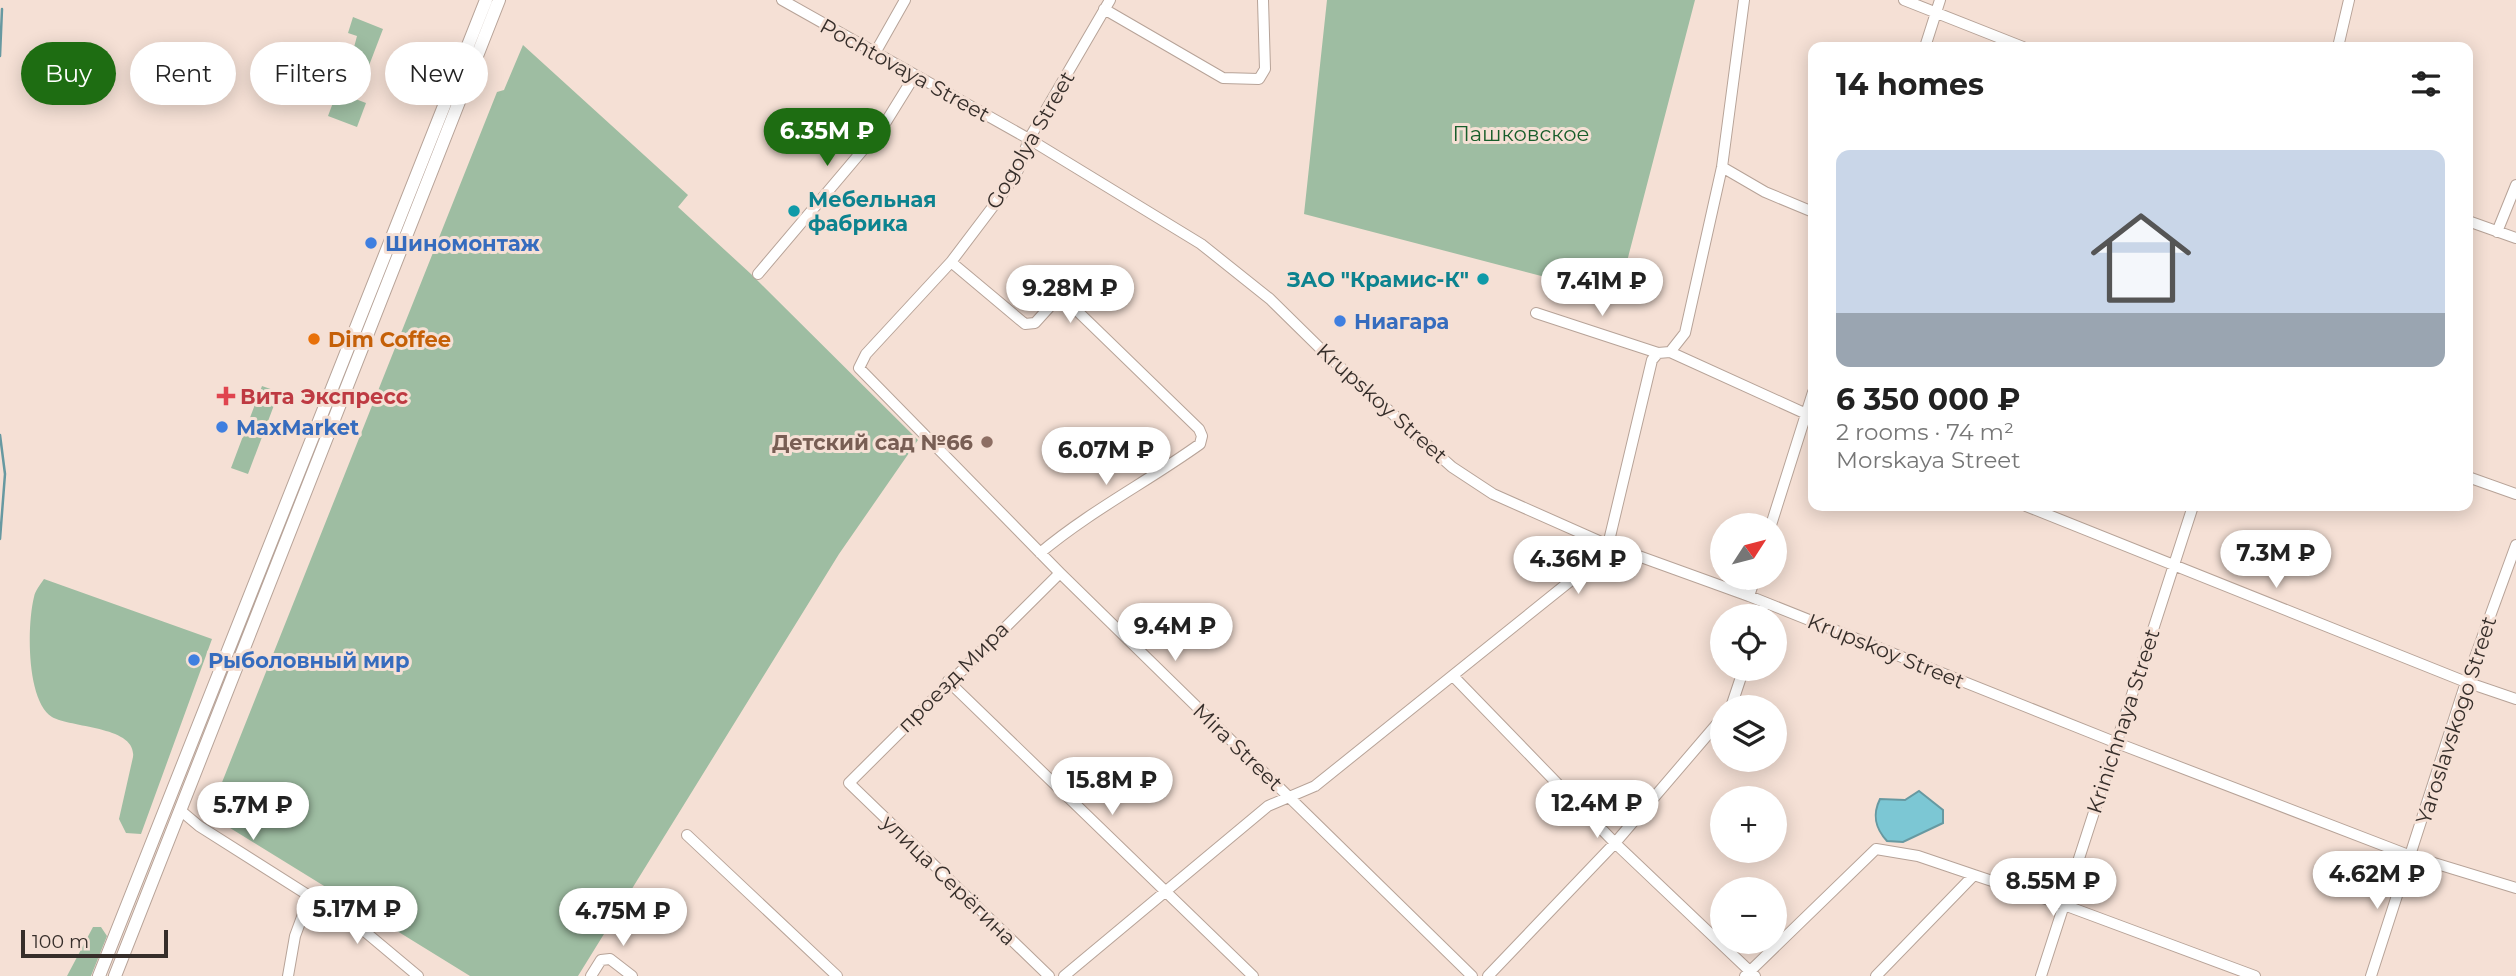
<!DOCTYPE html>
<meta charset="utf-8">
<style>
body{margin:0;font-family:Montserrat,sans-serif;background:#f2f2f2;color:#222;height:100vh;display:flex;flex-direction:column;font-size:26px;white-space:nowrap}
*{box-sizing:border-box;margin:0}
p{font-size:23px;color:#767676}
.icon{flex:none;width:38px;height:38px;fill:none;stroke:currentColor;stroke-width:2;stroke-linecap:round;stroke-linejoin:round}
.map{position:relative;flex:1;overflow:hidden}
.sheet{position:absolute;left:1808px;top:42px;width:665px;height:469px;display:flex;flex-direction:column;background:#fff;border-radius:14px;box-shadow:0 4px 18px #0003}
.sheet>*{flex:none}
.guide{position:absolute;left:21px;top:42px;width:665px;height:63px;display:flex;gap:14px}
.needle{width:46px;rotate:54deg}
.buttons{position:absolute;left:1710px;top:513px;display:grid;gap:14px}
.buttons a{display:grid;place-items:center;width:77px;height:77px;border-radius:50%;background:#fff;box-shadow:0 4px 18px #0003;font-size:35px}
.scale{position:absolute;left:21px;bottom:18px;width:147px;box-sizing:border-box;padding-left:7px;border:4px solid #362e2a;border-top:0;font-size:19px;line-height:24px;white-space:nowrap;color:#362e2a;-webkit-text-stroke:5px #f5e0d5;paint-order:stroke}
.price{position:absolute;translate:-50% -60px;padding:0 16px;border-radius:24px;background:#fff;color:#222;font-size:23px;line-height:46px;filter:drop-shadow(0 2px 4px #0008)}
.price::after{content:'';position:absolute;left:50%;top:42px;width:21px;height:16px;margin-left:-10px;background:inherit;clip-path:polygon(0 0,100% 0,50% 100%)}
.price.active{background:#1e6d12;color:#fff}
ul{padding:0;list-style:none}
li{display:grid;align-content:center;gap:14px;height:371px;padding:0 28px}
li span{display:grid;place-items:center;height:217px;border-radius:14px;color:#555}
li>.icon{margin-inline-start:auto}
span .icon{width:126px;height:126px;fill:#fffc;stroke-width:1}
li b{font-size:30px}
h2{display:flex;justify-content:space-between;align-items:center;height:84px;padding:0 28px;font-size:30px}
.pill{padding:0 24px;border-radius:32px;background:#fff;box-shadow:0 4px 18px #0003;font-size:24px;line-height:63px}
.pill.active{background:#1e6d12;color:#fff}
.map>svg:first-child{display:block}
</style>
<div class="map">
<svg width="2516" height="976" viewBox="0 0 2516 976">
<rect width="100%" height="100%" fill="#f5e0d5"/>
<path fill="#9ebda2" d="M 1327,0 L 1695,0 L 1618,296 L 1304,214 Z
M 353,17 L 383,29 L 365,76 L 348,70 L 357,36 L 348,33 Z
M 523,45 L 688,195 L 678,207 L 751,274 L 918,440 L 839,554 L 578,976 L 470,976 L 209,815 L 497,92 L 504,90 Z
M 337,92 L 366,103 L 357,127 L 328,116 Z
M 262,386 L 279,392 L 248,474 L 231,468 Z
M 44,579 L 212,639 L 141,834 L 126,833 L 119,819 L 133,757 C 137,726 71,728 52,717 C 26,700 27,625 34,597 C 35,591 40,585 44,579 Z
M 93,927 L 101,927 L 107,936 L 91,976 L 67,976 Z"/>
<path fill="#7cc7d4" stroke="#6799a1" stroke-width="2" d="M 1919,791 L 1943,810 L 1943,823 L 1903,842 L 1887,841 C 1875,828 1872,815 1880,799 L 1905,800 Z"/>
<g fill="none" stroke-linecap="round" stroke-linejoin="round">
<path stroke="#6799a1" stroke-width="2.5" d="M 0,56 L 2,9
M 0,435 L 5,474 L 0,539"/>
<defs>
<path id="minor" d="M 782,0 L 1029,139 L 1201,244 L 1270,299 L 1330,358 L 1452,467 L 1493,494 L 1608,545 L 1749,596 L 2117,743 L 2411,856 L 2516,888
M 1110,0 L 1029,139 L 1018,170 L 1004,192 L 951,262 L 866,354 L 859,368 L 1060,573 L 1472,976
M 1904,0 L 2023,47
M 1104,9 L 1223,78 L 1259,79 L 1265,69 L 1263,0
M 1925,47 L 1940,0
M 2338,47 L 2349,0
M 875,53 L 905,0
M 1722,167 L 1765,192 L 1813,212
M 2468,221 L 2516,238
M 2497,232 L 2516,185
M 951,262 L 1025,324 L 1035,323 L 1054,302 L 1062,299 L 1068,302 L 1199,429 L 1202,436 L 1200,444 C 1147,482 1090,511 1040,553
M 758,274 L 884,125 L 915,75
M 1536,313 L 1658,353
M 1670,352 L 1813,417
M 2468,477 L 2516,494
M 2026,506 L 2466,682 L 2516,699
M 1771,525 L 1813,392
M 1749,596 L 1755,578
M 1760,616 L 1764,603
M 1454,677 L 1615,843 L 1755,976
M 948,681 L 1253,976
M 1731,707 L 1744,668
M 180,810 L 199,826 L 363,930 L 418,976
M 687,835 L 837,976
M 288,976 L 295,936 L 309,898
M 591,976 L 601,960 L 610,959 L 632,976
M 1049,976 L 849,783 L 1060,573
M 1064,976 L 1268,806 L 1315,786 L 1584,570 L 1608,545 L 1652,360 L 1658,353 L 1670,352 L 1685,333 L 1722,167 L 1744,0
M 1488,976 L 1615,843 L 1722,718
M 1745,976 L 1876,849 L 1918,856 L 1974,875
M 1876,976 L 1974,875 L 2064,905 L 2255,976
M 2041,976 L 2193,506
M 2371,976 L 2466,682 L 2516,545"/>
<path id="major" d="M 99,976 L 486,0
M 115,976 L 499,0"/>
</defs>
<use href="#minor" stroke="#b7a398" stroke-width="12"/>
<use href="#major" stroke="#b7a398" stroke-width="14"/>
<use href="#minor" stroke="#fff" stroke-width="10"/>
<use href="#major" stroke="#fff" stroke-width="12"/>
</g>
<g fill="#0f9aa8" stroke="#f5e0d5" stroke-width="2.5">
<circle cx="794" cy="211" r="7"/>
<circle cx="1483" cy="279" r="7"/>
</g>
<g fill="#3f7fe0" stroke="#f5e0d5" stroke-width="2.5">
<circle cx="371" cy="243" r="7"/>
<circle cx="1340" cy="321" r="7"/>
<circle cx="222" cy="427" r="7"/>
<circle cx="194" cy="660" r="7"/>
</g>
<circle fill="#e8710a" stroke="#f5e0d5" stroke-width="2.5" cx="314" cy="339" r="7"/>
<path fill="#e0444e" stroke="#f5e0d5" stroke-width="2.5" d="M222.5 385.5h7v7h7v7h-7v7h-7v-7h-7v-7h7z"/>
<circle fill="#8d6e63" stroke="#f5e0d5" stroke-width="2.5" cx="987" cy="442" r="7"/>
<g text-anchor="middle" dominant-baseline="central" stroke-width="6" stroke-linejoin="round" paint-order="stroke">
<g font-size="21" fill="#362e2a" stroke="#f5e0d5">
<text transform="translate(905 70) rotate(29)">Pochtovaya Street</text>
<text transform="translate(1030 140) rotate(-60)">Gogolya Street</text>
<text transform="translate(1382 403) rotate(42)">Krupskoy Street</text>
<text transform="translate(1886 651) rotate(22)">Krupskoy Street</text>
<text transform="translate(953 677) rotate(-45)">проезд Мира</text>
<text transform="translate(2456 720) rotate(-72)">Yaroslavskogo Street</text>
<text transform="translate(2123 721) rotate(-72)">Krinichnaya Street</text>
<text transform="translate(1238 747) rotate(44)">Mira Street</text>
<text transform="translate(949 880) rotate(44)">улица Серёгина</text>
</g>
<g font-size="21" fill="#175d2a" stroke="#f5e0d5">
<text x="1521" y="133">Пашковское</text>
</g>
<g font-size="21" font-weight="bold" fill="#0d838f" stroke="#f5e0d5" text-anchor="start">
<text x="808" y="199">Мебельная<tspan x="808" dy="24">фабрика</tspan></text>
<text x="1469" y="279" text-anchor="end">ЗАО "Крамис-К"</text>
</g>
<g font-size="21" font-weight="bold" fill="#366cbe" stroke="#f5e0d5" text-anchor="start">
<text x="385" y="243">Шиномонтаж</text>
<text x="1354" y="321">Ниагара</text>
<text x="236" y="427">MaxMarket</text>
<text x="208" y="660">Рыболовный мир</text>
</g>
<g font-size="21" font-weight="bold" fill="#c56008" stroke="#f5e0d5" text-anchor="start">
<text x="328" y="339">Dim Coffee</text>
</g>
<g font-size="21" font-weight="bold" fill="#be3a42" stroke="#f5e0d5" text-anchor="start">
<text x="240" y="396">Вита Экспресс</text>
</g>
<g font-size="21" font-weight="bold" fill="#785e54" stroke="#f5e0d5" text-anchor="end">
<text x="973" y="442">Детский сад №66</text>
</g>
</g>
</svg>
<div class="buttons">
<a><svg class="needle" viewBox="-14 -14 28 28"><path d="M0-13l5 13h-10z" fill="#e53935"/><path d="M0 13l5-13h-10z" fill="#767676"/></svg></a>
<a><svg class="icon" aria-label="locate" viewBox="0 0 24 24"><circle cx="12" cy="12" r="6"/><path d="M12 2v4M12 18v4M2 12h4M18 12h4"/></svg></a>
<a><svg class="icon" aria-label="layers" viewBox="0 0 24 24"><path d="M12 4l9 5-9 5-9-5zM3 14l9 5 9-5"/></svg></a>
<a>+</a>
<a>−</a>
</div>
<div class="scale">100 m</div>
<b class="price active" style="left:827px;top:168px">6.35M ₽</b>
<b class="price" style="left:1602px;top:318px">7.41M ₽</b>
<b class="price" style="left:1070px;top:325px">9.28M ₽</b>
<b class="price" style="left:1106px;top:487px">6.07M ₽</b>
<b class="price" style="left:2276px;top:590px">7.3M ₽</b>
<b class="price" style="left:1578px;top:596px">4.36M ₽</b>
<b class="price" style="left:1175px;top:663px">9.4M ₽</b>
<b class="price" style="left:1112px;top:817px">15.8M ₽</b>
<b class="price" style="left:1597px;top:840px">12.4M ₽</b>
<b class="price" style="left:253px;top:842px">5.7M ₽</b>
<b class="price" style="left:2377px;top:911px">4.62M ₽</b>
<b class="price" style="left:2053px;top:918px">8.55M ₽</b>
<b class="price" style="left:357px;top:946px">5.17M ₽</b>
<b class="price" style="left:623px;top:948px">4.75M ₽</b>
<div class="guide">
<a class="pill active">Buy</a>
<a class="pill">Rent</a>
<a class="pill">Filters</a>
<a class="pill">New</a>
</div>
<section class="sheet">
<h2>14 homes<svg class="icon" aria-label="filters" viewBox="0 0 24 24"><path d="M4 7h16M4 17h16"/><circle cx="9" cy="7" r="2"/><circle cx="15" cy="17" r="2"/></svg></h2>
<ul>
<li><span style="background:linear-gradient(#c9d6e8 75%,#9aa5b1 0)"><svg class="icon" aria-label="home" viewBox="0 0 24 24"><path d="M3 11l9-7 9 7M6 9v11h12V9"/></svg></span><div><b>6 350 000 ₽</b><p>2 rooms · 74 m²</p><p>Morskaya Street</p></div></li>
</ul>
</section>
</div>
